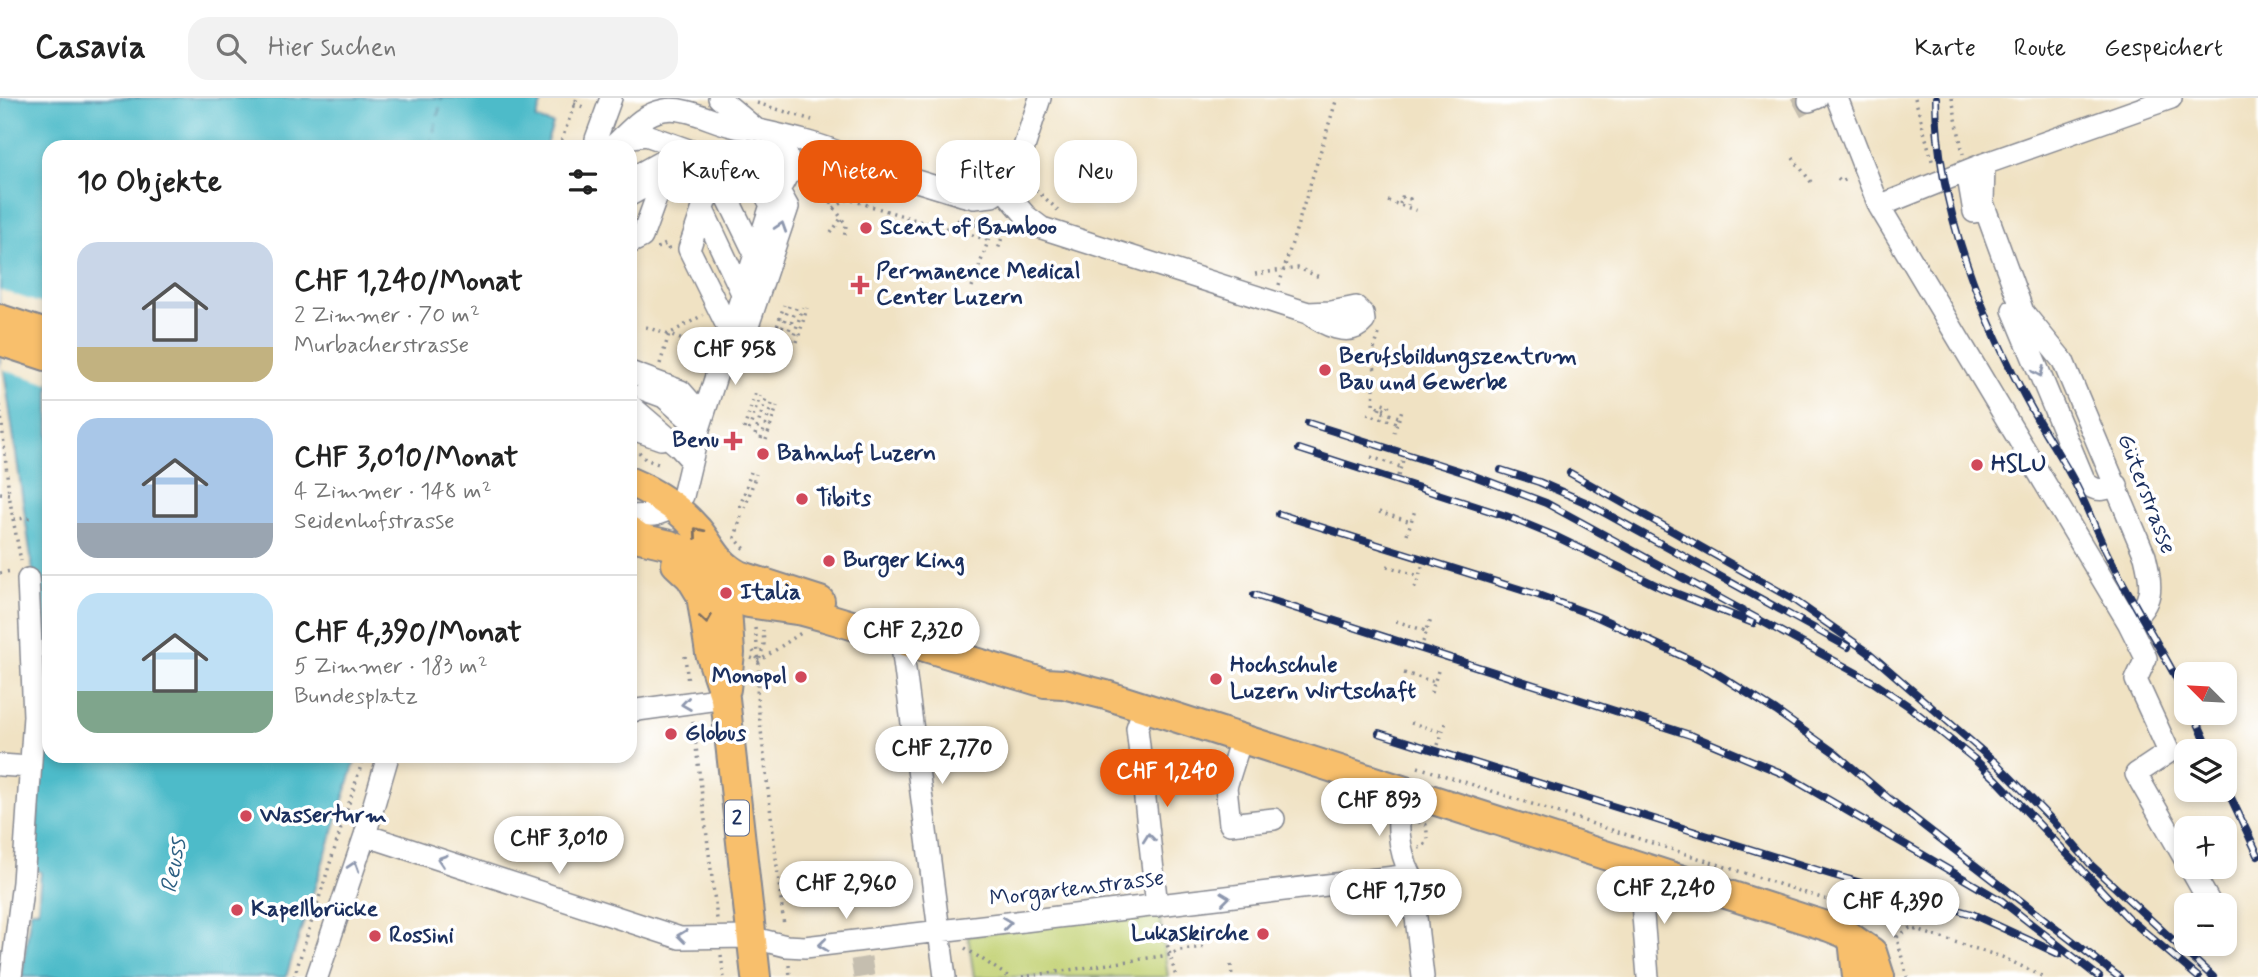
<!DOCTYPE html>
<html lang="de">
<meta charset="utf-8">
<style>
body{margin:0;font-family:Mynerve,sans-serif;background:#f2f2f2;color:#222;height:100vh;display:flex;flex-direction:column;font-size:26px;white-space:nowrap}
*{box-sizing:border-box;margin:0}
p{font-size:23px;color:#767676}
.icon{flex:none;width:38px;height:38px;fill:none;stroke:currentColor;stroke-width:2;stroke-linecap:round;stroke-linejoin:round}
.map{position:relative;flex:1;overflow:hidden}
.panel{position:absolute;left:42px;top:42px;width:595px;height:623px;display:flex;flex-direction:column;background:#fff;border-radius:21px;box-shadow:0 4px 10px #0003}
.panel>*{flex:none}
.banner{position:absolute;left:658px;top:42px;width:665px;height:63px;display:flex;gap:14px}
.needle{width:46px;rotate:294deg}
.tools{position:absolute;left:2174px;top:564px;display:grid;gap:14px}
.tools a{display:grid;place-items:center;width:63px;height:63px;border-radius:14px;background:#fff;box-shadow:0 4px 10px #0003;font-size:35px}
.price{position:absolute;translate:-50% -60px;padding:0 16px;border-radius:24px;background:#fff;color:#222;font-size:23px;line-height:46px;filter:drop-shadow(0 2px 4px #0008)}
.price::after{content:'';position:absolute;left:50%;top:42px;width:21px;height:16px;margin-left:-10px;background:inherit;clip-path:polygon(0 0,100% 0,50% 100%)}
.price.selected{background:#ea580c;color:#fff}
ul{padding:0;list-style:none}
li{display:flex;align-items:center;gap:21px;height:175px;padding:0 35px}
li+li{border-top:2px solid #e0e0e0}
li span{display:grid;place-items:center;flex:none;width:196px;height:140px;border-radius:21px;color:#555}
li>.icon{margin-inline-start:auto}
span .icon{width:84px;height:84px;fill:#fffc;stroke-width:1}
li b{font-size:30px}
h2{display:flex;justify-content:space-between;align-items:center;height:84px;padding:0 35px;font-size:30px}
.pill{padding:0 24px;border-radius:21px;background:#fff;box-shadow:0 4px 10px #0003;font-size:24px;line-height:63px}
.pill.selected{background:#ea580c;color:#fff}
header{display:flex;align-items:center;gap:42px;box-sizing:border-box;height:98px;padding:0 35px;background:#fff;border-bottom:2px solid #e0e0e0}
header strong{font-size:33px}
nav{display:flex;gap:38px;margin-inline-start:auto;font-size:24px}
.search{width:490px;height:63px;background:#f2f2f2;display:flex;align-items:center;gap:18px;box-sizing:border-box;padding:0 24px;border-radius:21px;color:#767676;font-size:26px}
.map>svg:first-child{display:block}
</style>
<header>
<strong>Casavia</strong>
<div class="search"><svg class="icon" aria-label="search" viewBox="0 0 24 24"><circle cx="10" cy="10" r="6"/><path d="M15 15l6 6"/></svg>Hier suchen</div>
<nav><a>Karte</a><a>Route</a><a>Gespeichert</a></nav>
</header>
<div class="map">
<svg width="2258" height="879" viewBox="0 0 2258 879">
<rect width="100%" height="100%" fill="#fff"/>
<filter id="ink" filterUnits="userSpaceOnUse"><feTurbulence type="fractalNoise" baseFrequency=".0143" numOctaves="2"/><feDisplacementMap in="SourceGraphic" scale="14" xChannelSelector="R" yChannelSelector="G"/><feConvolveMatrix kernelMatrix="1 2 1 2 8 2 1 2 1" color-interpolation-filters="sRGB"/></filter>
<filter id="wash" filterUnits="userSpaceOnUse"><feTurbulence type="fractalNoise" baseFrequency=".00686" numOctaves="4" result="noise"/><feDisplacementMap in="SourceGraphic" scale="28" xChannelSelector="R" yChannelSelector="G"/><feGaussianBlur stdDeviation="1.57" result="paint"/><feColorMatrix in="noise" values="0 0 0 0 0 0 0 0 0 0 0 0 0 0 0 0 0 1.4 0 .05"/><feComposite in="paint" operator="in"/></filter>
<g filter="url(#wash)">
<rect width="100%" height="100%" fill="#f0e2c3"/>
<path fill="#c2d173" stroke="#6e8068" stroke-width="2" d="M 1159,813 L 1168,879 L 974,879 L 968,838 Z"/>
<path fill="#4ebbc9" stroke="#347594" stroke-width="2" d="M 0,0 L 543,0 L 536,21 L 553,26 L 545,49 L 49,49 L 49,658 L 357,658 L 286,879 L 22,879 L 31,812 L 38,812 L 41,774 L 35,771 L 43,615 L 34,480 L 4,272 L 0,268 Z"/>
<path fill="#f0e2c3" d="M 0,192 L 49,208 L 49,286 L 1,271 Z"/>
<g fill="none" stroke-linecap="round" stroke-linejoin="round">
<path stroke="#2d6083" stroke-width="2" stroke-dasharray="9 7" stroke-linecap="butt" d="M 430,49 L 442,0"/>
</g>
</g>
<g filter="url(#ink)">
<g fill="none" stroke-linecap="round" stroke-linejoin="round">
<path stroke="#c5beaf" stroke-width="21" stroke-dasharray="21 10" stroke-linecap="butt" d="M 1796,10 L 1809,3
M 861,860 L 864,879"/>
<defs>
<path id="minor" d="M 719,0 L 757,32
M 1837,0 L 1879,108 L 2128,524 L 2146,560 L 2136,582 L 2169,654 L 2136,676 L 2186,763
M 1809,3 L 1817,0
M 622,41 L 646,37 L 748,73 L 757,82 L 771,107
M 597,49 L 596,41 L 611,0
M 612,49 C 628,35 641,16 664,12 C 685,8 711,23 732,28 C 740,31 750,30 758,32 C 781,37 841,50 855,64 L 962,97 L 974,100 L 992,98 L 1008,87 L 1015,77 L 1040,0
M 1984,66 L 1983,105 L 2023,214 L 2063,263 L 2145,458 C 2152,486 2155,506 2128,524
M 713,70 L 755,156
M 1967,73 L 1974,114
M 715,75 L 689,151 L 730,234
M 790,75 C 816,61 829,71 855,64
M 630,81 L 677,55
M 1003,91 L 1026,118 L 1042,130 L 1308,215 L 1331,214 L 1356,209 L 1363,216 L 1364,223 C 1349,241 1323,226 1308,215
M 630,97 L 659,81
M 1879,108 L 1984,66 L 2171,0
M 703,112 L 742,195
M 630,145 L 642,139 L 671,59
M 2013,212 L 2085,384 C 2096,395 2104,392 2117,387
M 730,234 L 749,225 L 788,109 L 778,91
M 630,274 L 681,293 L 695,309 L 699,331
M 645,292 L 664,299 L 698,329
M 630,307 L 679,349 L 691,362
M 630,330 L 661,341
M 630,418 L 655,417 L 666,413 L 683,398 L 699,331 L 771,107 C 787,74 796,77 781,39
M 905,542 L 903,556 L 945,879
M 1144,610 L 1137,630 L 1157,808
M 630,613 L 725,600
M 1241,641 L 1226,689 L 1230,726 L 1274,721
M 0,667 L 30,669
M 1401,694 C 1397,723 1397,750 1411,777 L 1423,879
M 365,737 L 680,840 L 750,839 L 786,848 L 805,849 L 1411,777
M 2189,768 L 2211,807
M 11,879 L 23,784 L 34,618 L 28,481
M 317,879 L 365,737 L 388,658
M 1648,879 L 1642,805 L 1655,773"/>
<path id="major" d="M 0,221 L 49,237
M 0,243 L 49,259
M 630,384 C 656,395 680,411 698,432 C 714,452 716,464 739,477 L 820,503
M 630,433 L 640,440 L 670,447 L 688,454 L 721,488 L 748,505 L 803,513 L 825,519 L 1045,585 L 1063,586 L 1106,597 L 1829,829 L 1844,835 L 1872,854 L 1880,879
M 676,466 L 690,479 L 701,497 L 710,555 L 725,600 L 756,879
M 725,481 L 730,555 L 726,591
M 1853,841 L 1857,879"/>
</defs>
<use href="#minor" stroke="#868890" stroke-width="24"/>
<use href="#major" stroke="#868890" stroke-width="32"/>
<path stroke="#868890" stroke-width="3.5" stroke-dasharray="2 5" stroke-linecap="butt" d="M 1915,0 L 1933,66
M 1952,0 L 1963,56
M 757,5 L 812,22
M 574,6 L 587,10
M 559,49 L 577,0
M 1793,60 L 1811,84
M 1838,81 L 1841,84 L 1847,81
M 819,87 L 846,127 L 844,141
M 1031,87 L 1061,115
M 1388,103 L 1418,113
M 1400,106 L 1402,99 L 1410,101 L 1408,107
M 834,110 L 848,101 L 945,131 L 965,118
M 831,135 L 842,119
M 987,142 L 961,133 L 964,123 L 988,131
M 657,150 L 666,146 L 669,152
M 1255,176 L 1298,170 L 1322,180
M 1279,187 L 1337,0
M 972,189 L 994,126 L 975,120
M 630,223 L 633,224
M 646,229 L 706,250
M 1379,236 L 1371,261 L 1375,271 L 1373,307 L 1387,312 L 1389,307 L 1382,305
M 773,241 L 784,207
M 778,243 L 789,208
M 792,243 L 803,209
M 797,244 L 807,210
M 785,245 L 796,210
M 700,256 L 688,251 L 685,243 L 692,239 L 704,244
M 740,262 L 758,268
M 660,266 L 669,236 L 703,217
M 0,307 L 9,396
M 1380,310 L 1379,313 L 1399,319
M 1367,316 L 1397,325
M 744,331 L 755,296
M 749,332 L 760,298
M 1394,335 L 1403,309
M 755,337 L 766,300
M 761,341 L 772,306
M 766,342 L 777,308
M 639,354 L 645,361 L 658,366
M 1371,359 L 1401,369
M 1398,378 L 1404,359
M 0,395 L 9,396 L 13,421 L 32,420
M 740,409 L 751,374
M 745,410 L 756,376
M 1379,414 L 1411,424
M 741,418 L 735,440 L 745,451
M 13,421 L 21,463
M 1407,436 L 1415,412
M 1387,468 L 1419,478
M 0,475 L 12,473
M 1415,490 L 1423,466
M 1396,523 L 1426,533
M 755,530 L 759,563 L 757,598 L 784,828
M 1423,544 L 1431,520
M 753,553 L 759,563 L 764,546 L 763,532
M 685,558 L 688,585
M 751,560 L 759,563 L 801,535
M 1404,575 L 1435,584
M 1431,595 L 1438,573
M 693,624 L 717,821
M 1411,625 L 1442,634
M 1438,647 L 1446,624
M 1418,669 L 1883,820 L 1895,833 L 1907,879
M 1418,724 L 1426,727 L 1428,742 L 1423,749 L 1419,750
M 1162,827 L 1176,879
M 1897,839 L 1910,830 L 2002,859 L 2044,879
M 965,850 L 1009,879
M 721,857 L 724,879
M 789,867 L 790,879
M 1231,867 L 1232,879
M 294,879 L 364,658
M 1022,879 L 1169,857 L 1180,852 L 1206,849"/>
<use href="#minor" stroke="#fff" stroke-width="21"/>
<use href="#major" stroke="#f8bf6c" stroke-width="28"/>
<defs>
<path id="rail" d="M 1936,0 C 1936,107 1983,224 2035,317 C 2046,337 2059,356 2070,376 C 2086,404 2096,435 2111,463 C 2135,509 2162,552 2186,598
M 1308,325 L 1469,376 L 1546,405 L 1873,584 L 1907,607 L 1973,660 L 1997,682 L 2127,819 L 2198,879
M 1299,351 L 1506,418 L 1557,439 L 1662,490 L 1753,525
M 1501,372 L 1539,384 L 1585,404 L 1848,549
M 1570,375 L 1791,500 L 1868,554 L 1997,666 L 2053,723 L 2092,768 L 2213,879
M 1279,416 L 1538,497 L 1598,519 L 1708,570 L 1776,613 L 1835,655 L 1888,700 L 2119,879
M 1254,497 L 1693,638 L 1786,677 L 2002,803 L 2099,879
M 2193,614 L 2210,653
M 1379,635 L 1833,777 L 1972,816 L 2059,856
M 2224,685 L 2258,757"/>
</defs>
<use href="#rail" stroke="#1b2f5e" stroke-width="8"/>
<use href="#rail" stroke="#fff" stroke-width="5" stroke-dasharray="16" stroke-linecap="butt"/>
<path stroke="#868890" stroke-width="3.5" stroke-dasharray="2 5" stroke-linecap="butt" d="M 988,131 L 1003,136 L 998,152"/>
</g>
<defs><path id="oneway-chevron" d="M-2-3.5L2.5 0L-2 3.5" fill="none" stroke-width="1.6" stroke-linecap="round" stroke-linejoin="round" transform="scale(1.75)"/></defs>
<g stroke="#8d97ae">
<use href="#oneway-chevron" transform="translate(781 129) rotate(-72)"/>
<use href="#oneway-chevron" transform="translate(2039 274) rotate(67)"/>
<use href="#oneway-chevron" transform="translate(686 606) rotate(172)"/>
<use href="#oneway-chevron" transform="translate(1149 740) rotate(-96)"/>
<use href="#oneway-chevron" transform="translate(442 762) rotate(-162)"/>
<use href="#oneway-chevron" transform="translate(354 768) rotate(-72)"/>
<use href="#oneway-chevron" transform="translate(1225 800) rotate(-7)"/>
<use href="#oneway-chevron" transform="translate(1007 825) rotate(-7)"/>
<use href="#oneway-chevron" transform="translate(682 838) rotate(-173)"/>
<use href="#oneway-chevron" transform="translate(823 847) rotate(173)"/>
</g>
<g stroke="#7e7064">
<use href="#oneway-chevron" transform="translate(698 434) rotate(-130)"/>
<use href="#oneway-chevron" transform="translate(706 521) rotate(82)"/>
</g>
</g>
<g fill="#d1495b" stroke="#fff" stroke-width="2.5">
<circle cx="866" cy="130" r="7"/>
<path d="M856.5 176.5h7v7h7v7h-7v7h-7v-7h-7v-7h7z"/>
<circle cx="1325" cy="272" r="7"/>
<path d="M729.5 332.5h7v7h7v7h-7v7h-7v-7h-7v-7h7z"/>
<circle cx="763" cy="356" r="7"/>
<circle cx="1977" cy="367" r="7"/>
<circle cx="802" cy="401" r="7"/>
<circle cx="829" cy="463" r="7"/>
<circle cx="726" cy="495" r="7"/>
<circle cx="801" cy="579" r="7"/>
<circle cx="1216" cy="581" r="7"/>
<circle cx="671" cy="636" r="7"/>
<circle cx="246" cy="718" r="7"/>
<circle cx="237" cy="812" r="7"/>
<circle cx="1263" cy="836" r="7"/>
<circle cx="375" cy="838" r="7"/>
</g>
<g text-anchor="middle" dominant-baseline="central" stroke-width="7" stroke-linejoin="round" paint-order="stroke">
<rect fill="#fff" stroke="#5f6d8e" stroke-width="2" x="725" y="702.5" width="24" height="35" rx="5"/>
<g font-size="21" font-weight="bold" fill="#1b2f5e">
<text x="737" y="720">2</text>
</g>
<g font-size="23" font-weight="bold" fill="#1b2f5e" stroke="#fff" text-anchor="start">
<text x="880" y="130">Scent of Bamboo</text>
<text x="876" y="174">Permanence Medical<tspan x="876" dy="26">Center Luzern</tspan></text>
<text x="1339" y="259">Berufsbildungszentrum<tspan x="1339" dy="26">Bau und Gewerbe</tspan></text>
<text x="719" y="343" text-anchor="end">Benu</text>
<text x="777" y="356">Bahnhof Luzern</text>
<text x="1991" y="367">HSLU</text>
<text x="816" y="401">Tibits</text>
<text x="843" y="463">Burger King</text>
<text x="740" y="495">Italia</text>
<text x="1230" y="568">Hochschule<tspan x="1230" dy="26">Luzern Wirtschaft</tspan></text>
<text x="787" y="579" text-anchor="end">Monopol</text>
<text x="685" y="636">Globus</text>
<text x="260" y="718">Wasserturm</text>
<text x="251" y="812">Kapellbrücke</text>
<text x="1249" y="836" text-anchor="end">Lukaskirche</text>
<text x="389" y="838">Rossini</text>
</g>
<g font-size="23" fill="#1b2f5e" stroke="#fff">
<text transform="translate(2146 396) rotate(69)">Güterstrasse</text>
<text transform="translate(1077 791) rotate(-7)">Morgartenstrasse</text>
</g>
<g font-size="24" font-style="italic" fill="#2d6083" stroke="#fff">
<text transform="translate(174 768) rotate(-80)">Reuss</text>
</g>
</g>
</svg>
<div class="tools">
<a><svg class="needle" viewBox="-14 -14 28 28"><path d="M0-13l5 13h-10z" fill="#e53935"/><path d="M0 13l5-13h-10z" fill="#767676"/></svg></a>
<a><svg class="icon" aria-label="layers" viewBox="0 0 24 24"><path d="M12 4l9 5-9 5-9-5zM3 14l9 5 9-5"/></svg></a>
<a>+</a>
<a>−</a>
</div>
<b class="price" style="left:735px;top:289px">CHF 958</b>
<b class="price" style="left:913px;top:570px">CHF 2,320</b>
<b class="price" style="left:942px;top:688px">CHF 2,770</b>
<b class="price selected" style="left:1167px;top:711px">CHF 1,240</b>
<b class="price" style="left:1379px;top:740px">CHF 893</b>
<b class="price" style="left:559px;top:778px">CHF 3,010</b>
<b class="price" style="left:846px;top:823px">CHF 2,960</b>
<b class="price" style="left:1664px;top:828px">CHF 2,240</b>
<b class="price" style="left:1396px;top:831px">CHF 1,750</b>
<b class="price" style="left:1893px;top:841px">CHF 4,390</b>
<div class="banner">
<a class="pill">Kaufen</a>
<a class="pill selected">Mieten</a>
<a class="pill">Filter</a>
<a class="pill">Neu</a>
</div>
<section class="panel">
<h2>10 Objekte<svg class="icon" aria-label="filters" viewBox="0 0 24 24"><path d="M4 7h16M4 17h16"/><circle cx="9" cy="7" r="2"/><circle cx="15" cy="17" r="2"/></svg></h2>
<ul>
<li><span style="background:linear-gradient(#c9d6e8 75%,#c2b280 0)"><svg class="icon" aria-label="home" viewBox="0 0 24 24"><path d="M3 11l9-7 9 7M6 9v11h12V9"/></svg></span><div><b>CHF 1,240/Monat</b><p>2 Zimmer · 70 m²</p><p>Murbacherstrasse</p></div></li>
<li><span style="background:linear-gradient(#a9c7e8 75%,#9aa5b1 0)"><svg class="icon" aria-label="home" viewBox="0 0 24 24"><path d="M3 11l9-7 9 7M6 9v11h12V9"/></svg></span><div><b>CHF 3,010/Monat</b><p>4 Zimmer · 148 m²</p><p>Seidenhofstrasse</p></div></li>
<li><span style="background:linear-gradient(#bfe0f5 70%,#7fa58c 0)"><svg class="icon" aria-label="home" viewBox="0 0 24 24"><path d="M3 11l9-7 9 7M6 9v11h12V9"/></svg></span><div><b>CHF 4,390/Monat</b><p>5 Zimmer · 183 m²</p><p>Bundesplatz</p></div></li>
</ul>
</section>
</div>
